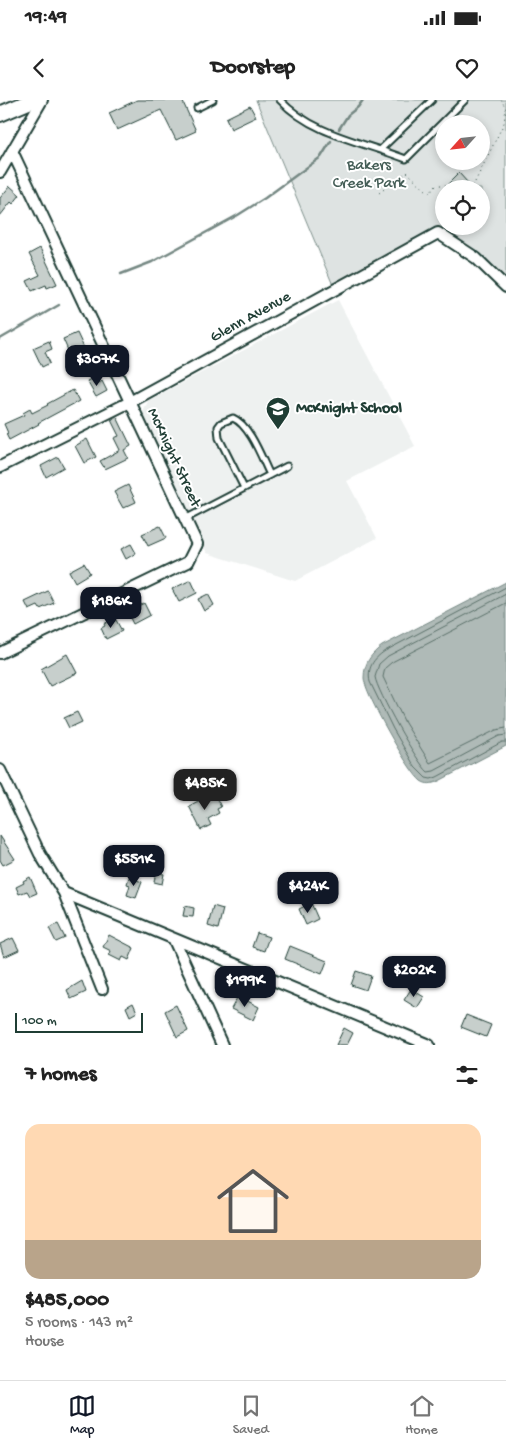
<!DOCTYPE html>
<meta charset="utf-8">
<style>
body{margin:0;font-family:"Gochi Hand",sans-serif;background:#f6f6f6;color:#222;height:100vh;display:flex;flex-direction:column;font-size:19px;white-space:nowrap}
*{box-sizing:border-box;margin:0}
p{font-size:16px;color:#767676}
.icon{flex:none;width:28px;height:28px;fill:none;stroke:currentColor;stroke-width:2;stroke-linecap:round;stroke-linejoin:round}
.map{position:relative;height:945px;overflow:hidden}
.details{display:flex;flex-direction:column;background:#fff;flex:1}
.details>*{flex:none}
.needle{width:32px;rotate:243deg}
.fabs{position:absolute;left:435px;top:15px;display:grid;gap:10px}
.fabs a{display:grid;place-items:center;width:55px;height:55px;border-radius:50%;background:#fff;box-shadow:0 2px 8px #0003;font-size:25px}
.scale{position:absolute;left:15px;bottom:12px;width:128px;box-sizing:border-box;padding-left:5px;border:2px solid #1f3d34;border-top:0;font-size:14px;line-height:18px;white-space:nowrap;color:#1f3d34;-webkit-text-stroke:4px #fff;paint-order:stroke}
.price{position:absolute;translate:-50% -42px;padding:0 11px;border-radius:10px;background:#111827;color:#fff;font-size:16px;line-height:32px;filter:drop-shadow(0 1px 2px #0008)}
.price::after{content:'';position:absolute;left:50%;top:30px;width:15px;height:11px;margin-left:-8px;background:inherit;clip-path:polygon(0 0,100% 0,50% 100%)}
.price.on{background:#222;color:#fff}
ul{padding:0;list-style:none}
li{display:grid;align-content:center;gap:10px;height:265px;padding:0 25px}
li span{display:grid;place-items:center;height:155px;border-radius:15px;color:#555}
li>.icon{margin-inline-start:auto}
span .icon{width:90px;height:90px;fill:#fffc;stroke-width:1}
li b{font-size:21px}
h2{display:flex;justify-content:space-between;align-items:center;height:60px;padding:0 25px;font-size:21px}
.status{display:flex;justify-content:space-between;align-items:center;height:35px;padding:0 25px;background:#fff;direction:ltr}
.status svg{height:14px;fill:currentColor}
header{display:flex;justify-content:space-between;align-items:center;height:65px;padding:0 25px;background:#fff;font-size:22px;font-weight:800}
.dock{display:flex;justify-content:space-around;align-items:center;height:70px;border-top:1px solid #e0e0e0;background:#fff;font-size:14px;color:#767676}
.dock a{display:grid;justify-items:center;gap:2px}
.dock .on{color:#111827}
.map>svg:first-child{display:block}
</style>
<div class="status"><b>19:49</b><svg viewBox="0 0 49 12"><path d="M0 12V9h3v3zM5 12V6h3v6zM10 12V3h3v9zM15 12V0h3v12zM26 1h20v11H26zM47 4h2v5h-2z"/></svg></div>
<header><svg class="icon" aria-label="back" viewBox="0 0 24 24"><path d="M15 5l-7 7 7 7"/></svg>Doorstep<svg class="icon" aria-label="heart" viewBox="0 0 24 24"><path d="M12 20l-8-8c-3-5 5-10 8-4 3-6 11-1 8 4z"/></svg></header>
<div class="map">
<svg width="506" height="945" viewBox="0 0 506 945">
<rect width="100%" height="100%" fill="#fff"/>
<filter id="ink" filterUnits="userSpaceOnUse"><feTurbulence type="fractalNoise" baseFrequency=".02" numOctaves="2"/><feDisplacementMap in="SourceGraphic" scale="10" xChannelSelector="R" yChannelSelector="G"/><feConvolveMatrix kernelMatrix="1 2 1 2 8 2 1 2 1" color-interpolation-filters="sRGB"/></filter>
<g filter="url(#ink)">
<path fill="#eef1f0" d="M 338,200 L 415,346 L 347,381 L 377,438 L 295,481 L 207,453 L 142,315 L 148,301 Z"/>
<path fill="#dee3e2" stroke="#7e908b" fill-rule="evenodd" d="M 256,0 L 506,0 L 506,187 L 438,133 L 335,190 ZM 444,24 L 481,24 L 481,61 L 444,61 ZM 444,89 L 481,89 L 481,126 L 444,126 Z"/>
<path fill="#afbab7" stroke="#758883" d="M 506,482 L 506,646 L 439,681 C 432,684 427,685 421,681 C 409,672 364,592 364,578 C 364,563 371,554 382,546 Z"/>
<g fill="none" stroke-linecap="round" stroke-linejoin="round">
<path stroke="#596f68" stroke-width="1" d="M 506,487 L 385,551 C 373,559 367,568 370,582 L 393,629 L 415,667 L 426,678 L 431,679 L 437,677 L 502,642 L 506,642
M 506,494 L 388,556 L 379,564 L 375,577 C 377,591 417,663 428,672 L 434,671 L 499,636 L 506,635
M 506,503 L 392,562 L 385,568 L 383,577 L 405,623 L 430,663 L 496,630 L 506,628"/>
<path stroke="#758883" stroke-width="2.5" d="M 339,29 L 348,15 L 358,7 L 363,0
M 121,174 L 152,162 L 238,115 L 265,98 L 321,57 L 331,41
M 0,239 L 59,205"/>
</g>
<path fill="#c7cfcc" stroke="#1f3d34" d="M 137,0 L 182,0 L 196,31 L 176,40 L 161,10 L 117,30 L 109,13 Z
M 250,6 L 256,17 L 231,29 L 226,18 Z
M 459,73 L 468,83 L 462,89 L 452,89 L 448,84 Z
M 10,86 L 20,95 L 13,104 L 11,102 L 0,116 L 0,98 Z
M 40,148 L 57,184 L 47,188 L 46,185 L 32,191 L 27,181 L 40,175 L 29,154 Z
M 77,233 L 84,248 L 70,255 L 63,239 Z
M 49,241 L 52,249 L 45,252 L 50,263 L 42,267 L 33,248 Z
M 95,277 L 99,283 L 102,281 L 107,291 L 96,297 L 87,281 Z
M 73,290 L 79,301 L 38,323 L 39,324 L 9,340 L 6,334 L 8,333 L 4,324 L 24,315 L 23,313 L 30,309 L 32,313 L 48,305 L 47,304 Z
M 117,317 L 131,346 L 124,350 L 128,358 L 105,369 L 100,361 L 120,350 L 114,338 L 119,336 L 111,320 Z
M 87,339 L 96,357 L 84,363 L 75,346 Z
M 58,357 L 64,367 L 46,377 L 41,366 Z
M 128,385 L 136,402 L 123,408 L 114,392 Z
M 160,426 L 166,438 L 148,446 L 142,434 Z
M 131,444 L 136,453 L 126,459 L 121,449 Z
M 84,463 L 90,473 L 75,482 L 69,471 Z
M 191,480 L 197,493 L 179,502 L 172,489 Z
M 48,491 L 54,503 L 40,509 L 38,506 L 29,510 L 25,502 Z
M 208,494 L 214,505 L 204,511 L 198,499 Z
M 144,503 L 150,515 L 133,524 L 127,512 Z
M 111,520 L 112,523 L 116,520 L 122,531 L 106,539 L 101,528 L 105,526 L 104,524 Z
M 67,554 L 77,573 L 50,586 L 41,569 Z
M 77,612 L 82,622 L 69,628 L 64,618 Z
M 209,695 L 210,697 L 215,695 L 221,707 L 217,709 L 219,713 L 208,719 L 211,725 L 201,730 L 189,706 Z
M 0,736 L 15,759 L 3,765 L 0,760 Z
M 156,772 L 164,774 L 162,784 L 154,782 Z
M 30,777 L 37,793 L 30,796 L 27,791 L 19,794 L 16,787 L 24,783 L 23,781 Z
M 129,777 L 142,782 L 136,798 L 127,795 L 130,785 L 127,784 Z
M 311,803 L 318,819 L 306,825 L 299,809 Z
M 185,806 L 194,808 L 193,817 L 183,816 Z
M 213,806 L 223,809 L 218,829 L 208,826 Z
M 58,824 L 65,838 L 56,842 L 49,828 Z
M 257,833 L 269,837 L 264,851 L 252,847 Z
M 109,835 L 134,848 L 129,860 L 123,857 L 121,861 L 109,855 L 111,851 L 103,847 Z
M 13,838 L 19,850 L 4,857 L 0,844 Z
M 290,846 L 327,861 L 322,874 L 285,859 Z
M 356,871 L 371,876 L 366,890 L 351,885 Z
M 82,881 L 86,892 L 71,899 L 67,890 Z
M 411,889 L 424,897 L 417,908 L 404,900 Z
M 238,896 L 259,907 L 253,920 L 231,909 Z
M 133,903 L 137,912 L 130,916 L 126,907 Z
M 176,905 L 188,931 L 177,937 L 165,911 Z
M 466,915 L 491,925 L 486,937 L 461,927 Z
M 344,928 L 353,933 L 347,945 L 336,945 Z"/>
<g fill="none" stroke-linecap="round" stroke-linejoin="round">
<defs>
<path id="lane" d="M 280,0 C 313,35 363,42 406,59 L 465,0
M 197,8 L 213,0
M 381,49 L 432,0
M 244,388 L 219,338 L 218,327 L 221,323 L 233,318 C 250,325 262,359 270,375
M 185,419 L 287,366"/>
<path id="street" d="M 0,72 L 42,0
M 0,367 L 130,302 L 438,133 L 476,158 L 506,187
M 0,553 L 188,462 L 197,444 L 12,51
M 0,670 L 40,754 L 64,793 L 429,945
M 64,793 L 102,889
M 174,840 L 222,945"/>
<path id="secondary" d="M 0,14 L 33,0"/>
</defs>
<use href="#lane" stroke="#1f3d34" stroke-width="9"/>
<use href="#street" stroke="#1f3d34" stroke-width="14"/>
<use href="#secondary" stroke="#1f3d34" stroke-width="18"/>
<path stroke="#1f3d34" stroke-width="1" stroke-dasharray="1 4" stroke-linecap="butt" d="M 468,89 L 475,82 L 504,23 L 506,8 L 501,0
M 379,93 L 407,72 L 429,93 L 436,85 L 447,85 L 450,89"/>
<use href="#lane" stroke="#fff" stroke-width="5"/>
<use href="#street" stroke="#fff" stroke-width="10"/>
<use href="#secondary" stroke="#fff" stroke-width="14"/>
</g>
</g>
<defs>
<symbol id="school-pin" viewBox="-11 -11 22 30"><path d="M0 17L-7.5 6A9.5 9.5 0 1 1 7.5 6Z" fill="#1f3d34" stroke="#fff"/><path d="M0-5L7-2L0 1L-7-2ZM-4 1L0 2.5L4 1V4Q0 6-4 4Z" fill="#fff"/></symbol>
</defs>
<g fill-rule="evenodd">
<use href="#school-pin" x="264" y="295" width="28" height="38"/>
</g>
<g text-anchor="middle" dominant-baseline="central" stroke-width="4" stroke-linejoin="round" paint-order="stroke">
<g font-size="16" fill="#455e57" stroke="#fff">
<text x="369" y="66">Bakers<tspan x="369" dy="18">Creek Park</tspan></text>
</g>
<g font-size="16" fill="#1f3d34" stroke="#fff">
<text transform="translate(251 218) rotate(-29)">Glenn Avenue</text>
<text transform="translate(173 358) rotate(65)">McKnight Street</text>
</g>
<g font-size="16" font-weight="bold" fill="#1f3d34" stroke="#fff" text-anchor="start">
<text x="296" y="309">McKnight School</text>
</g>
</g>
</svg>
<div class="fabs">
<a><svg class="needle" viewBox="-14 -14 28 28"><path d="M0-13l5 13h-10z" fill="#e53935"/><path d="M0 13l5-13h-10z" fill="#767676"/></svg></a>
<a><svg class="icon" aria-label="locate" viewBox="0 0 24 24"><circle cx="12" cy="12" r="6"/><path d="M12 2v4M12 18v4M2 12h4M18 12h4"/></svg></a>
</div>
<div class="scale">100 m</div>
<b class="price" style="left:97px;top:287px">$307K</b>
<b class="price" style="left:111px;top:529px">$186K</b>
<b class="price on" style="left:205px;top:711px">$485K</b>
<b class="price" style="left:134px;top:787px">$551K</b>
<b class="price" style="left:308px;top:814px">$424K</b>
<b class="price" style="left:414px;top:898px">$202K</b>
<b class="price" style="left:245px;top:908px">$199K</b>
</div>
<section class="details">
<h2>7 homes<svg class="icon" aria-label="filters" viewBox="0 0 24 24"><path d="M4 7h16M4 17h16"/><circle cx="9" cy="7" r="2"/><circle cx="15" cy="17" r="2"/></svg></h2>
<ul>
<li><span style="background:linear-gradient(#ffd9b3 75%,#b9a48a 0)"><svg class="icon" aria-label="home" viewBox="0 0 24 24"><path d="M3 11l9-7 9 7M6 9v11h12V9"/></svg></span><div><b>$485,000</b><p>5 rooms · 143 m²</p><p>House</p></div></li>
</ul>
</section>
<nav class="dock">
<a class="on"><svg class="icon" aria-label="map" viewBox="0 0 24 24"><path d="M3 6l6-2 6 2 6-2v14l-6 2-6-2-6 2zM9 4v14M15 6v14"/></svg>Map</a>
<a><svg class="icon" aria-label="saved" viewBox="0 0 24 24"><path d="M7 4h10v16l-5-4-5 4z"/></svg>Saved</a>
<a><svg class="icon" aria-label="home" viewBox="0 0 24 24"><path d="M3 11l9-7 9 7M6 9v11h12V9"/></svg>Home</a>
</nav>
